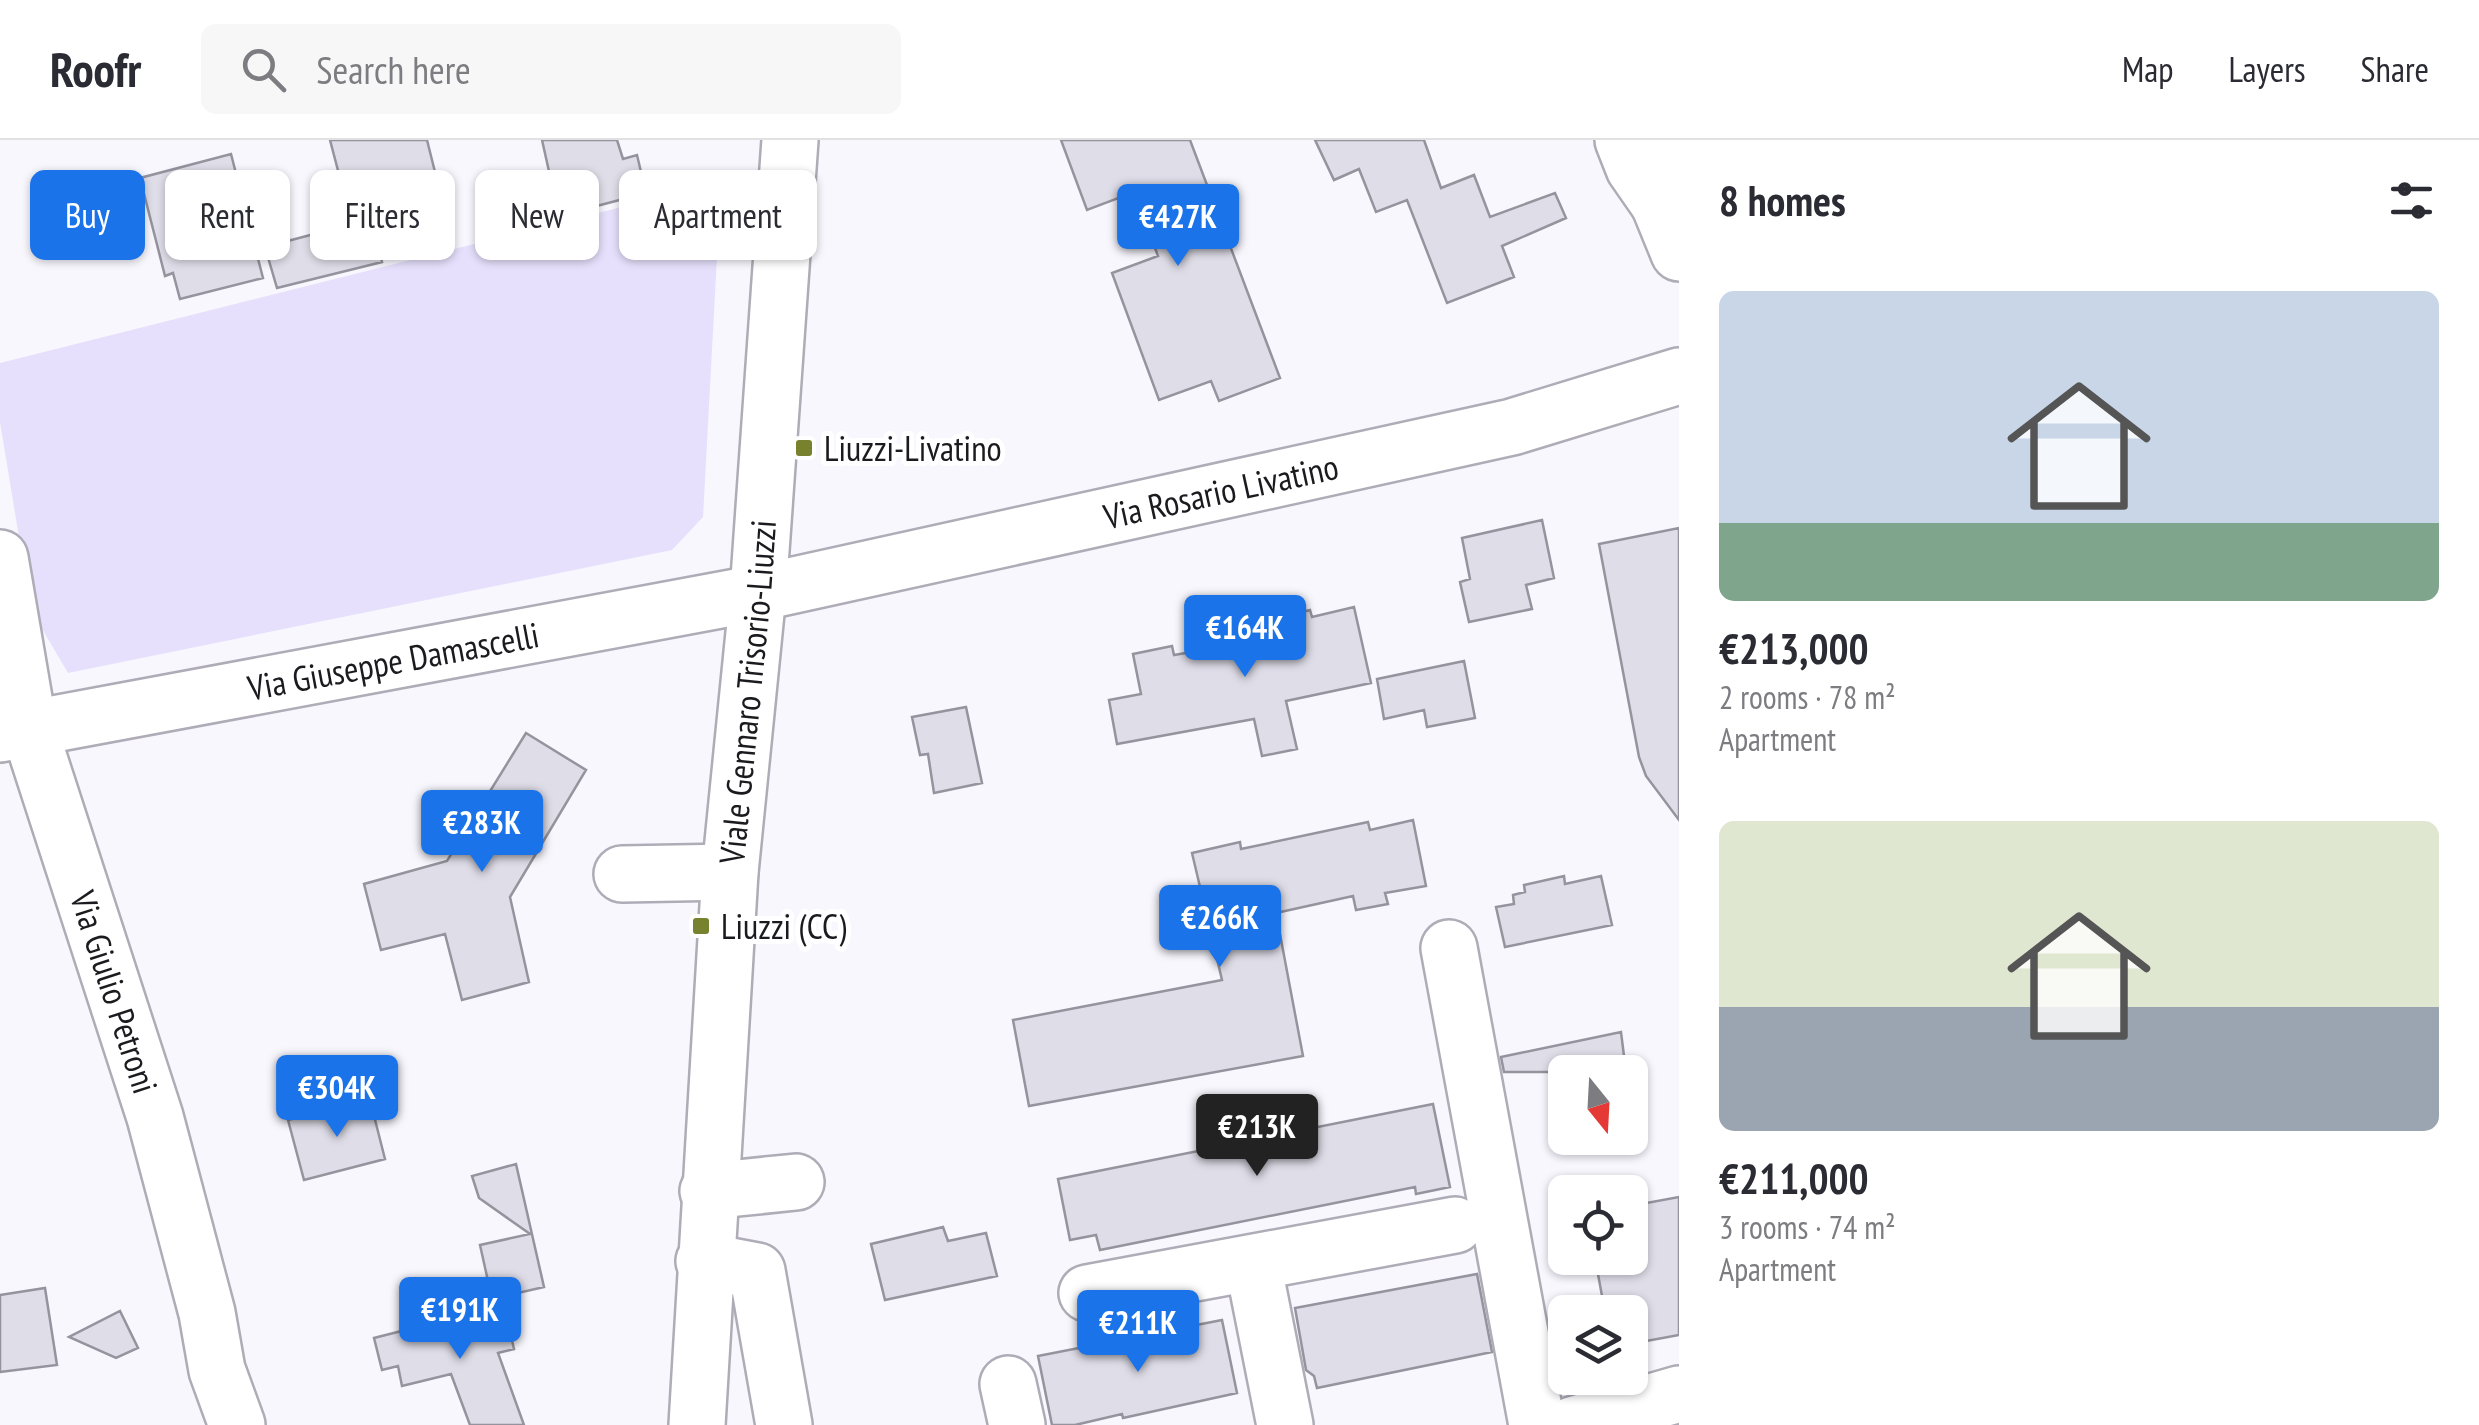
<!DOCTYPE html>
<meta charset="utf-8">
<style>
body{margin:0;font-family:"PT Sans Narrow",sans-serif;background:#f7f7f7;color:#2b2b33;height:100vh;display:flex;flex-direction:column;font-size:38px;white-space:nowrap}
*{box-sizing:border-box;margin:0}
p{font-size:32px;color:#7c7c81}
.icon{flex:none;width:55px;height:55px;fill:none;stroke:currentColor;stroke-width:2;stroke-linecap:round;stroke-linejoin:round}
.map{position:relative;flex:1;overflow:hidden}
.sheet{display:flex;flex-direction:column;background:#fff;width:800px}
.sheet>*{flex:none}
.hud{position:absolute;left:30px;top:30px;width:950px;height:90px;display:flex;gap:20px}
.needle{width:65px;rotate:162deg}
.controls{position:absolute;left:1548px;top:915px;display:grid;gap:20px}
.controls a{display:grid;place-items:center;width:100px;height:100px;border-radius:15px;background:#fff;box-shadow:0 2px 8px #0004;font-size:50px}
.price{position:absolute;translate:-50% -85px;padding:0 22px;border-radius:10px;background:#1a73e8;color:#fff;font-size:32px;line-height:65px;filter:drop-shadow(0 2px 5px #0008)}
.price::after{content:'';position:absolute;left:50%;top:60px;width:30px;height:22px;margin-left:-15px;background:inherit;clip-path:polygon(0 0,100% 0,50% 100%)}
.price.selected{background:#222;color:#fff}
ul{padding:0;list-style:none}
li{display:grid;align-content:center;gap:20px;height:530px;padding:0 40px}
li span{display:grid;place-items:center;height:310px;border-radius:15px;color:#555}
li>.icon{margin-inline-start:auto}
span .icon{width:180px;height:180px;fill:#fffc;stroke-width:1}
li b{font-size:42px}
h2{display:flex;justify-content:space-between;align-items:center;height:120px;padding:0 40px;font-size:42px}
.pill{padding:0 35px;border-radius:15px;background:#fff;box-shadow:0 2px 8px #0004;font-size:35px;line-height:90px}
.pill.selected{background:#1a73e8;color:#fff}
header{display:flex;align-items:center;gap:60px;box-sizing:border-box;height:140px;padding:0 50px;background:#fff;border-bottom:2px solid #e1e1e2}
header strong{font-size:48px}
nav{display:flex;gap:55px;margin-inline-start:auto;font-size:35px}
.search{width:700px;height:90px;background:#f7f7f7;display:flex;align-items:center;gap:25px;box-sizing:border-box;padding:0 35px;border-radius:15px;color:#7c7c81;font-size:38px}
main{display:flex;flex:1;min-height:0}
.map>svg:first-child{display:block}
</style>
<header>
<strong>Roofr</strong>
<div class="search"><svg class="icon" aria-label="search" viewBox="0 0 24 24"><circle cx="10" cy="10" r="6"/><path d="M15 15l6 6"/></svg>Search here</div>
<nav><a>Map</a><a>Layers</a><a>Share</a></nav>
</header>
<main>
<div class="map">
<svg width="1679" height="1285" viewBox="0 0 1679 1285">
<rect width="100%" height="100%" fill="#f8f7fe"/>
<path fill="#e6e0fc" d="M 721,42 L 703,377 L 672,410 L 68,533 L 31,470 L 0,282 L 0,223 Z"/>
<path fill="#dfdde8" stroke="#95939d" stroke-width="2.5" d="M 330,0 L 427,0 L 436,36 L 346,61 Z
M 542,0 L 617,0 L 623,19 L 637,15 L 646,53 L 559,76 Z
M 1061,0 L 1190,0 L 1280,238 L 1219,261 L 1211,241 L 1159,260 L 1112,133 L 1158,116 L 1134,52 L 1087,70 Z
M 1315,0 L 1424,0 L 1441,48 L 1474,35 L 1490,77 L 1555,53 L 1566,78 L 1502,106 L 1514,137 L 1447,163 L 1407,60 L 1376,72 L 1359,29 L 1334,40 Z
M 231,14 L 263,138 L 180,159 L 173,133 L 165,136 L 140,38 Z
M 371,79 L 382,122 L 277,148 L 265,107 Z
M 1542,380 L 1554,438 L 1526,445 L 1532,469 L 1469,482 L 1460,442 L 1470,439 L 1462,398 Z
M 1679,388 L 1679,680 L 1646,636 L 1639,617 L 1599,404 Z
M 1354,467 L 1371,543 L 1286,561 L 1297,609 L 1262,616 L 1254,579 L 1117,604 L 1109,560 L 1141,554 L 1133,514 L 1172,506 L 1174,515 L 1266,499 L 1262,481 L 1310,470 L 1312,477 Z
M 1464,521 L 1475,578 L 1427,587 L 1424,570 L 1384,579 L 1377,539 Z
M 966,567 L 982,643 L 934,653 L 928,614 L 920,615 L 912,577 Z
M 526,593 L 586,630 L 510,757 L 529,842 L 462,860 L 445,794 L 381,810 L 364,744 L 447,721 Z
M 1413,680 L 1426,746 L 1385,753 L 1388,764 L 1356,770 L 1353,756 L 1276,773 L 1303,916 L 1029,966 L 1013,880 L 1222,840 L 1192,713 L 1240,702 L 1241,709 L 1368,682 L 1370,690 Z
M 1564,736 L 1565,744 L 1601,736 L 1612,785 L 1505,807 L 1496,767 L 1514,764 L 1513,755 L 1525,752 L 1524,745 Z
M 1621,892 L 1626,932 L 1504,932 L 1501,917 Z
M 370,960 L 385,1019 L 304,1040 L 288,980 Z
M 1433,964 L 1450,1047 L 1416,1054 L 1415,1047 L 1100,1110 L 1096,1095 L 1070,1100 L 1058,1039 Z
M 516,1024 L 544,1147 L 492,1159 L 480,1105 L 530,1094 L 479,1058 L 472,1036 Z
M 1679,1057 L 1679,1195 L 1630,1204 L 1630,1172 L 1605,1172 L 1595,1118 L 1630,1118 L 1630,1066 Z
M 943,1087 L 948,1101 L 986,1093 L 997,1136 L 885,1160 L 871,1104 Z
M 1477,1134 L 1492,1212 L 1317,1248 L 1314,1236 L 1306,1230 L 1295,1168 Z
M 45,1148 L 57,1225 L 0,1232 L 0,1155 Z
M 504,1165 L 514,1209 L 498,1213 L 524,1285 L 470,1285 L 451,1234 L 402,1246 L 398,1226 L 382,1230 L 374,1198 Z
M 120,1171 L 138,1208 L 116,1218 L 69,1197 Z
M 1222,1180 L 1237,1253 L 1123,1278 L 1122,1274 L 1075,1285 L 1052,1285 L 1038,1216 Z"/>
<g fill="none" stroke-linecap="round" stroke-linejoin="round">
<defs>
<g id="minor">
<path d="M 1623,0 L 1634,28 L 1659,64 L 1667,0"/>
<path d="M 1659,64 L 1679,113"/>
<path id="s1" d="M 0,418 L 29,588 L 155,977 L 207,1173 L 217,1230 L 237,1285"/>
<path id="s2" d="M 0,594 L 758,453 L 1512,287 L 1679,236"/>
<path d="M 622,734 L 730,732"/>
<path d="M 1449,808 L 1537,1285"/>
<path d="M 708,1051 L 796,1042"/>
<path d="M 704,1121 L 757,1131 L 784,1285"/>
<path d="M 1253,1124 L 1285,1285"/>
<path d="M 1087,1153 L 1455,1085"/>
<path d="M 1008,1244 L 1017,1285"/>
<path d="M 1572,1285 L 1679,1254"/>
</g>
<g id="major">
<path id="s3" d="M 697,1285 L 730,732 L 758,453 L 790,0"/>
</g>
</defs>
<use href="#minor" stroke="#afacb7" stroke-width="60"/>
<use href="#major" stroke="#afacb7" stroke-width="60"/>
<use href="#minor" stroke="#fff" stroke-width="55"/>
<use href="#major" stroke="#fff" stroke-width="55"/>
</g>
<g fill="#78822e" stroke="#fff" stroke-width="4">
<rect x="794" y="298" width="20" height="20" rx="5"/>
<rect x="691" y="776" width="20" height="20" rx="5"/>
</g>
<g text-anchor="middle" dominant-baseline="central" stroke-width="10" stroke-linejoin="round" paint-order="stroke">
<g font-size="35" fill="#1b1a1e" stroke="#fff" text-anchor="start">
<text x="824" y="308">Liuzzi-Livatino</text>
<text x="721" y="786">Liuzzi (CC)</text>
</g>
<g font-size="35" fill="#1b1a1e" stroke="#fff">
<text stroke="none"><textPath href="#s2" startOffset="1245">Via Rosario Livatino</textPath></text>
<text stroke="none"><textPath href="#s2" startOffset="400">Via Giuseppe Damascelli</textPath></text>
<text stroke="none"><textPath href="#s3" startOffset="735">Viale Gennaro Trisorio-Liuzzi</textPath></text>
<text stroke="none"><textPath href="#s1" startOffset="450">Via Giulio Petroni</textPath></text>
</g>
</g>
</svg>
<div class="controls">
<a><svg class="needle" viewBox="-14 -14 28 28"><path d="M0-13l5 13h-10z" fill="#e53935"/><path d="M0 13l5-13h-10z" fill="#7c7c81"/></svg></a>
<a><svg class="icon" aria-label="locate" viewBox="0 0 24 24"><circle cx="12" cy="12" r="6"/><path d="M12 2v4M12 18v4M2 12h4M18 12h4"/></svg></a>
<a><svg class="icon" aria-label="layers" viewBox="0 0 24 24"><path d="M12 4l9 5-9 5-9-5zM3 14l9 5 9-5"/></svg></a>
</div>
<b class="price" style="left:1178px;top:129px">€427K</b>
<b class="price" style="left:1245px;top:540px">€164K</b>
<b class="price" style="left:482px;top:735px">€283K</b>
<b class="price" style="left:1220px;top:830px">€266K</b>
<b class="price" style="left:337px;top:1000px">€304K</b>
<b class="price selected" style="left:1257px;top:1039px">€213K</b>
<b class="price" style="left:460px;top:1222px">€191K</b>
<b class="price" style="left:1138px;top:1235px">€211K</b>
<div class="hud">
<a class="pill selected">Buy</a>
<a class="pill">Rent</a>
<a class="pill">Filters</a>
<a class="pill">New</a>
<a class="pill">Apartment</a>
</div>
</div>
<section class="sheet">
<h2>8 homes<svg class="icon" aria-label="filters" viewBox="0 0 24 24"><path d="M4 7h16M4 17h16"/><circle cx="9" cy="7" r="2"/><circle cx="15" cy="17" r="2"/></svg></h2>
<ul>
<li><span style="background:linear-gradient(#c9d6e8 75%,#7fa58c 0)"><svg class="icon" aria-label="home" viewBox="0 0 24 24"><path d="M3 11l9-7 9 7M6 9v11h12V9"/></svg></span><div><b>€213,000</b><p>2 rooms · 78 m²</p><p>Apartment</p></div></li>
<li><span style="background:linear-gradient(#dfe7d0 60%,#9aa5b1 0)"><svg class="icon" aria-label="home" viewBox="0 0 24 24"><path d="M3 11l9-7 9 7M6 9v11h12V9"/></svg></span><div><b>€211,000</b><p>3 rooms · 74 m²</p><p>Apartment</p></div></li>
</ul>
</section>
</main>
